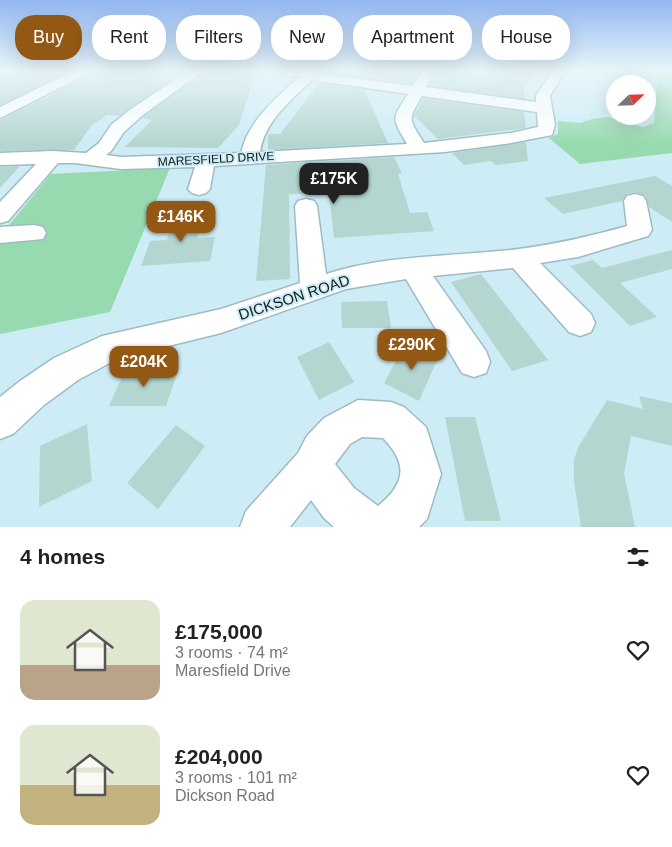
<!DOCTYPE html>
<meta charset="utf-8">
<style>
body{margin:0;font-family:Arial,sans-serif;background:#f6f6f6;color:#222;height:100vh;display:flex;flex-direction:column;font-size:19px;white-space:nowrap}
*{box-sizing:border-box;margin:0}
p{font-size:16px;color:#767676}
.icon{flex:none;width:28px;height:28px;fill:none;stroke:currentColor;stroke-width:2;stroke-linecap:round;stroke-linejoin:round}
.map{position:relative;height:527px;overflow:hidden}
.side{display:flex;flex-direction:column;background:#fff;flex:1}
.side>*{flex:none}
.top-card{position:absolute;left:15px;top:15px;width:642px;height:45px;display:flex;gap:10px}
.needle{width:32px;rotate:67deg}
.controls{position:absolute;left:606px;top:75px;display:grid;gap:10px}
.controls a{display:grid;place-items:center;width:50px;height:50px;border-radius:50%;background:#fff;box-shadow:0 5px 20px #0002;font-size:25px}
.price{position:absolute;translate:-50% -42px;padding:0 11px;border-radius:10px;background:#925814;color:#fff;font-size:16px;line-height:32px;filter:drop-shadow(0 1px 2px #0008)}
.price::after{content:'';position:absolute;left:50%;top:30px;width:15px;height:11px;margin-left:-8px;background:inherit;clip-path:polygon(0 0,100% 0,50% 100%)}
.price.active{background:#222;color:#fff}
ul{padding:0;list-style:none}
li{display:flex;align-items:center;gap:15px;height:125px;padding:0 20px}
li span{display:grid;place-items:center;flex:none;width:140px;height:100px;border-radius:15px;color:#555}
li>.icon{margin-inline-start:auto}
span .icon{width:60px;height:60px;fill:#fffc;stroke-width:1}
li b{font-size:21px}
h2{display:flex;justify-content:space-between;align-items:center;height:60px;padding:0 20px;font-size:21px}
.tag{padding:0 18px;border-radius:20px;background:#fff;box-shadow:0 5px 20px #0002;font-size:18px;line-height:45px}
.tag.active{background:#925814;color:#fff}
.map>svg:first-child{display:block}
</style>
<div class="map">
<svg width="672" height="527" viewBox="0 0 672 527">
<rect width="100%" height="100%" fill="#cdecf5"/>
<path fill="#98daaf" d="M 658,71 L 672,71 L 672,153 L 580,164 L 549,138 L 558,134 L 558,121 L 580,123 L 592,119 L 608,117 L 643,127 L 654,123 Z
M 170,168 L 110,312 L 0,334 L 0,236 L 51,174 Z"/>
<path fill="#b5d5d0" d="M 9,71 L 39,73 L 43,71 L 70,71 L 0,105 L 0,74 Z
M 91,71 L 185,71 L 119,116 L 107,115 L 92,125 L 74,150 L 0,151 L 0,120 L 88,76 Z
M 205,71 L 256,71 L 239,125 L 218,148 L 125,147 L 152,120 L 142,118 Z
M 328,71 L 355,71 L 358,77 L 327,72 Z
M 369,71 L 375,71 L 417,76 L 412,84 L 377,79 Z
M 448,71 L 467,71 L 465,74 L 507,79 L 514,71 L 535,71 L 524,87 L 525,99 L 429,86 L 433,78 L 444,80 Z
M 319,83 L 364,89 L 388,143 L 268,150 L 268,134 L 280,134 Z
M 423,98 L 524,112 L 526,128 L 438,139 L 414,116 Z
M 526,142 L 528,161 L 496,165 L 491,161 L 464,165 L 452,153 Z
M 394,157 L 402,173 L 398,174 L 410,213 L 427,212 L 434,231 L 334,238 L 329,193 L 289,194 L 290,279 L 256,281 L 266,165 Z
M 20,166 L 19,167 L 0,188 L 0,167 Z
M 655,176 L 672,186 L 672,222 L 649,207 L 645,195 L 635,192 L 627,194 L 622,201 L 563,214 L 544,198 Z
M 204,212 L 197,238 L 215,237 L 210,261 L 141,266 L 150,241 L 167,240 L 176,213 Z
M 672,250 L 672,269 L 620,283 L 657,317 L 630,326 L 570,266 L 593,260 L 602,268 Z
M 481,274 L 531,338 L 548,360 L 512,371 L 451,282 Z
M 387,301 L 391,328 L 342,328 L 341,302 Z
M 329,342 L 354,382 L 319,400 L 297,357 Z
M 406,342 L 438,358 L 419,401 L 384,383 Z
M 125,370 L 178,371 L 166,406 L 109,406 Z
M 639,396 L 672,403 L 672,446 L 631,436 L 624,473 L 635,527 L 581,527 L 574,481 L 574,459 L 579,446 L 607,400 L 643,409 Z
M 445,417 L 475,417 L 501,521 L 465,521 Z
M 87,424 L 92,481 L 39,507 L 40,446 Z
M 176,425 L 205,446 L 158,509 L 127,483 Z"/>
<g fill="none" stroke-linecap="round" stroke-linejoin="round">
<defs>
<path id="minor" d="M 73,71 L 89,71 L 87,74 L 0,118 L 0,107 Z
M 188,71 L 203,71 L 143,115 L 124,132 L 111,151 L 106,155 L 121,157 L 241,153 C 248,121 276,98 299,77 L 282,74 L 281,71 L 319,71 L 318,73 L 324,74 L 413,86 L 423,71 L 435,71 L 426,87 L 536,102 L 536,96 L 552,71 L 565,71 L 550,96 L 555,125 L 552,135 L 511,143 L 445,152 L 214,166 L 210,189 L 206,193 L 199,195 L 192,193 L 188,189 L 195,167 L 121,169 L 75,163 L 58,163 L 8,221 L 0,223 L 0,202 L 36,164 L 0,165 L 0,153 L 53,151 L 86,153 L 99,143 L 111,125 L 131,109 ZM 312,80 L 408,94 C 392,119 391,117 407,144 L 260,152 C 264,122 291,100 312,80 ZM 422,96 L 537,112 L 538,127 L 511,133 L 424,143 C 409,119 407,121 422,96 Z
M 635,194 L 643,196 L 646,201 L 652,230 L 648,236 L 578,257 L 540,263 L 591,314 L 595,323 L 591,332 L 580,336 L 569,332 L 513,268 L 433,276 L 486,351 L 490,362 L 486,373 L 474,377 L 462,373 L 406,279 L 346,289 L 221,333 L 119,358 L 78,380 L 44,405 L 13,434 L 0,439 L 0,397 L 20,381 L 54,358 L 102,336 L 221,309 L 300,283 L 295,206 L 298,201 L 306,199 L 314,201 L 317,206 L 326,274 C 388,254 455,257 519,249 C 556,244 592,236 627,226 L 624,201 L 627,196 Z
M 34,225 L 43,227 L 46,233 L 43,239 L 0,243 L 0,227 Z
M 358,400 L 391,402 L 404,407 L 426,427 L 441,474 L 427,519 L 419,527 L 334,527 L 324,518 L 311,500 L 290,527 L 240,527 L 246,511 L 298,453 L 307,436 L 324,418 ZM 362,437 L 383,438 C 408,464 406,483 378,506 L 354,488 L 335,464 L 350,444 Z"/>
</defs>
<use href="#minor" stroke="#9ebbc4" stroke-width="3"/>
<use href="#minor" fill="#fff" fill-rule="evenodd"/>
</g>
<linearGradient id="sky" x2="0" y2="1"><stop stop-color="#92b7f0"/><stop offset="0.49" stop-color="#e8f6fa"/><stop offset="1" stop-color="#e8f6fa" stop-opacity="0"/></linearGradient>
<rect width="672" height="144" fill="url(#sky)"/>
<g text-anchor="middle" dominant-baseline="central" stroke-width="4" stroke-linejoin="round" paint-order="stroke">
<g font-size="12" fill="#101b1e" stroke="#cdecf5">
<text transform="translate(216 159) rotate(-3)">MARESFIELD DRIVE</text>
</g>
<g font-size="15" fill="#101b1e" stroke="#cdecf5">
<text transform="translate(294 297) rotate(-18)">DICKSON ROAD</text>
</g>
</g>
</svg>
<div class="controls">
<a><svg class="needle" viewBox="-14 -14 28 28"><path d="M0-13l5 13h-10z" fill="#e53935"/><path d="M0 13l5-13h-10z" fill="#767676"/></svg></a>
</div>
<b class="price active" style="left:334px;top:205px">£175K</b>
<b class="price" style="left:181px;top:243px">£146K</b>
<b class="price" style="left:412px;top:371px">£290K</b>
<b class="price" style="left:144px;top:388px">£204K</b>
<div class="top-card">
<a class="tag active">Buy</a>
<a class="tag">Rent</a>
<a class="tag">Filters</a>
<a class="tag">New</a>
<a class="tag">Apartment</a>
<a class="tag">House</a>
</div>
</div>
<section class="side">
<h2>4 homes<svg class="icon" aria-label="filters" viewBox="0 0 24 24"><path d="M4 7h16M4 17h16"/><circle cx="9" cy="7" r="2"/><circle cx="15" cy="17" r="2"/></svg></h2>
<ul>
<li><span style="background:linear-gradient(#dfe7d0 65%,#b9a48a 0)"><svg class="icon" aria-label="home" viewBox="0 0 24 24"><path d="M3 11l9-7 9 7M6 9v11h12V9"/></svg></span><div><b>£175,000</b><p>3 rooms · 74 m²</p><p>Maresfield Drive</p></div><svg class="icon" aria-label="heart" viewBox="0 0 24 24"><path d="M12 20l-8-8c-3-5 5-10 8-4 3-6 11-1 8 4z"/></svg></li>
<li><span style="background:linear-gradient(#dfe7d0 60%,#c2b280 0)"><svg class="icon" aria-label="home" viewBox="0 0 24 24"><path d="M3 11l9-7 9 7M6 9v11h12V9"/></svg></span><div><b>£204,000</b><p>3 rooms · 101 m²</p><p>Dickson Road</p></div><svg class="icon" aria-label="heart" viewBox="0 0 24 24"><path d="M12 20l-8-8c-3-5 5-10 8-4 3-6 11-1 8 4z"/></svg></li>
</ul>
</section>
